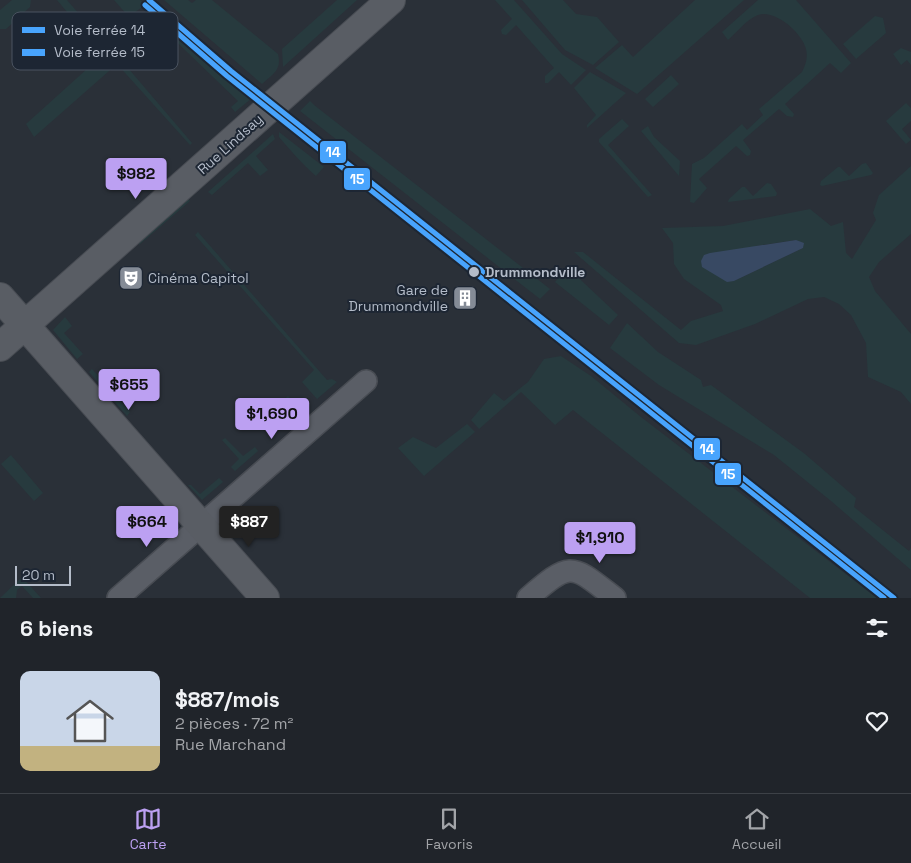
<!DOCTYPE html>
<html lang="fr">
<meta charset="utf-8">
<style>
body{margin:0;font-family:"Space Grotesk",sans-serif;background:#282c32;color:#f1f3f6;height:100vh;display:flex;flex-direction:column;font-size:19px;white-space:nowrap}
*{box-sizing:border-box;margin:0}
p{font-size:16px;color:#a2a4a8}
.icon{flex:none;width:28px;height:28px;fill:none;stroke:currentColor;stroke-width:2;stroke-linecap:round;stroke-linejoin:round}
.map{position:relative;height:598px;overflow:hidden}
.details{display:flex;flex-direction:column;background:#20242a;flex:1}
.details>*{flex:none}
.scale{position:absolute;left:15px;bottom:12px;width:56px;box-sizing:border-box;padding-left:5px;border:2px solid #b4bcc9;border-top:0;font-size:14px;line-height:18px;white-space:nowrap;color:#b4bcc9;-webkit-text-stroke:4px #1d2633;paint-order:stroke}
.price{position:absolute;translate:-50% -42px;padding:0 11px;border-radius:5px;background:#bca0f2;color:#111;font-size:16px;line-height:32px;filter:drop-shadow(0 1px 2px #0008)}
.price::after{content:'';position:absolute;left:50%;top:30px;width:15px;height:11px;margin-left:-8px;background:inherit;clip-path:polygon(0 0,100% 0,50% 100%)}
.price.current{background:#222;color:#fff}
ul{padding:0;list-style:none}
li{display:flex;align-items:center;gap:15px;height:125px;padding:0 20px}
li span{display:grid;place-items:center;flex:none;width:140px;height:100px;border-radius:10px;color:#555}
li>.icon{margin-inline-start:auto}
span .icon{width:60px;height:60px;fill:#fffc;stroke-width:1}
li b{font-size:21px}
h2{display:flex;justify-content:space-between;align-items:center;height:60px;padding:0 20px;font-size:21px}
.tab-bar{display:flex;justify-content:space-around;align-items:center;height:70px;border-top:1px solid #3d4147;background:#20242a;font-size:14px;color:#a2a4a8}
.tab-bar a{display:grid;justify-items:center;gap:2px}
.tab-bar .current{color:#bca0f2}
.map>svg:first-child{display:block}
</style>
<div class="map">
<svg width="911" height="598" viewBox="0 0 911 598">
<rect width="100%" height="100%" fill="#2a3038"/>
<path fill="#273a3e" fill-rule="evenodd" d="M 12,0 L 31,0 L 30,7 L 6,29 L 0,29 L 0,10 Z
M 57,0 L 67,0 L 113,53 L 123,44 L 129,48 L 144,35 L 141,27 L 152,18 L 142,7 L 129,17 L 114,0 L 140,0 L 252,98 L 235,112 L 231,107 L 238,101 L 160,26 L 122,61 L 192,143 L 190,145 L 117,64 L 34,137 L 26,124 L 108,50 L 76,15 L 72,18 Z
M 164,0 L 188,0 L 192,3 L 196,0 L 212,0 L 278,54 C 282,70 273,74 262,84 Z
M 337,0 L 357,0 L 283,67 L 282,49 Z
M 495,0 L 514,0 L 562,54 L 586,70 L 571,85 L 559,72 L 548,83 L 545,83 L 545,76 L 554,68 L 516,25 L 506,35 L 502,34 L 501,30 L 512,19 Z
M 522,0 L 563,0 L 576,14 L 597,17 L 619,42 L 593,65 L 565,50 Z
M 695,0 L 744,0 L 637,94 L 595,68 L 622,45 L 633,57 Z
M 758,0 L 796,0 L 851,63 L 841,73 L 830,63 L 785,104 L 794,114 L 793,117 L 787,116 L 779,109 L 743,140 L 751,151 L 750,155 L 747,156 L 736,146 L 699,179 L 707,188 L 694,203 L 690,202 L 692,164 L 704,158 L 742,124 L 747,130 L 763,115 L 759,109 L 802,72 C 806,64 808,57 806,49 C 802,33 775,9 758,15 C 747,19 737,32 728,40 L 722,32 Z
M 875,16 L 883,18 L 886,33 L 856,59 L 843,44 Z
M 35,29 L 36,31 L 17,48 L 21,53 L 50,38 L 39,48 L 45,54 L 39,60 L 33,54 L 25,61 L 22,57 L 19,59 L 12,50 Z
M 901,48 L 911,52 L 911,65 L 907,60 L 901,65 L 893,54 Z
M 590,72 L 626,93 L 587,128 L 587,125 L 596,115 L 574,88 Z
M 671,75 L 679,84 L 653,107 L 645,99 Z
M 310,101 L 314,105 L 550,289 L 540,299 L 300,111 Z
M 906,103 L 911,108 L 911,121 L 902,129 L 911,140 L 906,144 L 886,121 Z
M 622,119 L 629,126 L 608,145 L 652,195 L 648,197 L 599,142 L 599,139 Z
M 648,126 L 654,137 L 680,161 L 679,176 L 641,131 Z
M 279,132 L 324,167 L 316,176 C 302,164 291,151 279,137 Z
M 273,134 L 275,139 L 256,156 L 268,170 L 260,176 L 248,163 L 212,195 L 208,192 Z
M 866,163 L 873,173 L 871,175 L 822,186 L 820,185 L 821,181 L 838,167 L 840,167 L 849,176 L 862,164 Z
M 911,166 L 911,234 L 879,262 L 869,277 L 875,291 L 911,334 L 911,404 L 901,392 L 868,377 L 866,343 L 851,315 L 839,304 L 824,297 L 808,299 L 755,324 L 696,345 L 679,343 L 574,252 L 583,252 L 681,330 L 691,321 L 723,311 L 721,305 L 684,279 L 674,264 L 673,243 L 662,228 L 723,226 L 810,209 L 831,226 L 843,222 L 846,253 L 852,259 L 876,220 L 873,213 L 879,195 ZM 796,240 L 803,248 L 734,281 L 756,246 Z
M 767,183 L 771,184 L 777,193 L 776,196 L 728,202 L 729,199 L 742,187 L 745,187 L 753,196 Z
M 187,198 L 190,201 L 139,245 L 140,238 Z
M 198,232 L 327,380 L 332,379 L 337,382 L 317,399 L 302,382 L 314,370 L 195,235 Z
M 567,267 L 618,315 L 609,325 L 555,282 Z
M 65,317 L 72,326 L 64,333 L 83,354 L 77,359 L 53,330 Z
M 627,323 L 658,352 L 701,380 L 703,387 L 711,385 L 805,454 L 856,498 L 854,507 L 909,551 L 911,548 L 911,570 L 831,501 L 774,455 L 659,385 L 610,348 Z
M 561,356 L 591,376 L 641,417 L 877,598 L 810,598 L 573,410 L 555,425 L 521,392 L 479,429 L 471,420 L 494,393 L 504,401 L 528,382 L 544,359 Z
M 92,369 L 102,380 L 105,378 L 107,380 L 104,385 L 113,394 L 116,393 L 123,399 L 120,401 L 130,412 L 127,416 L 89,372 Z
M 288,396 L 302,412 L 289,424 L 276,407 Z
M 467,424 L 475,432 L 424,476 L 398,448 L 413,437 L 436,448 Z
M 225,438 L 243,456 L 255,447 L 258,451 L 235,471 L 231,467 L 239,459 L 222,440 Z
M 11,455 L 43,493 L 34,501 L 1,464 Z
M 219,478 L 223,482 L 202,500 L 188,485 L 191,485 L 200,494 Z
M 22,577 L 41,598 L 33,598 L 22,586 L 17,590 L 16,598 L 0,598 Z"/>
<path fill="#384963" d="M 796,240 L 804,243 L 803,248 L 734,281 L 727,282 L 702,267 L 701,261 L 704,255 L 710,253 Z"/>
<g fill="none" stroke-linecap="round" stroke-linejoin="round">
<defs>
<path id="street" d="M 118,598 L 366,381
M 528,598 C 572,560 571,564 615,598"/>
<path id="secondary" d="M 0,297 L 265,598
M 0,347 L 391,0"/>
</defs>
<use href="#street" stroke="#484c53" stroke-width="24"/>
<use href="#secondary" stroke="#484c53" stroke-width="30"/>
<use href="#street" stroke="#5a5e66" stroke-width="21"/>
<use href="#secondary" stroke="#595d64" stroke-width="28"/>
<defs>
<path id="rail-1" d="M 149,0 L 231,71 L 894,598"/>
<path id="rail-2" d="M 145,5 L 227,76 L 884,598"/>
</defs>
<use href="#rail-1" stroke="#1d2633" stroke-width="9"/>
<use href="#rail-2" stroke="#1d2633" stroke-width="9"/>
<use href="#rail-1" stroke="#48a4fd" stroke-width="5"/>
<use href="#rail-2" stroke="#48a4fd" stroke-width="5"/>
</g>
<defs>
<symbol id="theatre-square" viewBox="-11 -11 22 22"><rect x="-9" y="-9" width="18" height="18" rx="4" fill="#848b96" stroke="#1d2633"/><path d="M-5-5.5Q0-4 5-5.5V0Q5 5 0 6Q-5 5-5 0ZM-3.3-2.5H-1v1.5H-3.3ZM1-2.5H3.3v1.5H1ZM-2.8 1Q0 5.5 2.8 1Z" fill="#fff"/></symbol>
<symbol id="building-square" viewBox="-11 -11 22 22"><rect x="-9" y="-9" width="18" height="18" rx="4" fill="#848b96" stroke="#1d2633"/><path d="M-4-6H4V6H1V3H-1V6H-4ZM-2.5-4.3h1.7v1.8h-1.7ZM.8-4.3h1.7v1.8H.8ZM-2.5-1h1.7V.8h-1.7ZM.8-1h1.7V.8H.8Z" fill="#fff"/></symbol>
</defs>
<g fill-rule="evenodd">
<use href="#theatre-square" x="117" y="264" width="28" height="28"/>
<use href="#building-square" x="451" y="284" width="28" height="28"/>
</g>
<circle fill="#b4bcc9" stroke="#1d2633" stroke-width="2" cx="474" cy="272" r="6"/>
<g text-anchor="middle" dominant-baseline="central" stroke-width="4" stroke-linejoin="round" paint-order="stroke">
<g font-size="14" fill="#b4bcc9" stroke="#1d2633">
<text transform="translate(230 144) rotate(-42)">Rue Lindsay</text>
</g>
<g font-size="14" font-weight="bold" fill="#b4bcc9" stroke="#1d2633" text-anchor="start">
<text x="485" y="272">Drummondville</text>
</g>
<g font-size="14" fill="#b4bcc9" stroke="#1d2633" text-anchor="start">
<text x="148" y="278">Cinéma Capitol</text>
<text x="448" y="290" text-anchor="end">Gare de<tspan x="448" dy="16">Drummondville</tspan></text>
</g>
</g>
<rect x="12" y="12" width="166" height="58" rx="8" fill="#1d2633" stroke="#4a5360" stroke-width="1"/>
<rect x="22" y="27" width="23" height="6" fill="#48a4fd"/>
<rect x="22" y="49" width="23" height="7" fill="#48a4fd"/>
<g font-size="14" fill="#b4bcc9">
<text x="54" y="35">Voie ferrée 14</text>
<text x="54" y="57">Voie ferrée 15</text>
</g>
<g stroke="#1d2633" stroke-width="2">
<rect x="319" y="140" width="28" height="24" rx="5" fill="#48a4fd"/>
<rect x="343" y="167" width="28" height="24" rx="5" fill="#48a4fd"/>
<rect x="693" y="437" width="28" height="24" rx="5" fill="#48a4fd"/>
<rect x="714" y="462" width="28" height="24" rx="5" fill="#48a4fd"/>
</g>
<g font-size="14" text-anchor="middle" font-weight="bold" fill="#fff">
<text x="333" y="157">14</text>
<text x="357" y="184">15</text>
<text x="707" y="454">14</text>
<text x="728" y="479">15</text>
</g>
</svg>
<div class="scale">20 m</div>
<b class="price" style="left:136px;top:200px">$982</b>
<b class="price" style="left:129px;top:411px">$655</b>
<b class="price" style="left:272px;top:440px">$1,690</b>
<b class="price" style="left:147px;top:548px">$664</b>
<b class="price current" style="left:249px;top:548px">$887</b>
<b class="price" style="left:600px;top:564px">$1,910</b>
</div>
<section class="details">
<h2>6 biens<svg class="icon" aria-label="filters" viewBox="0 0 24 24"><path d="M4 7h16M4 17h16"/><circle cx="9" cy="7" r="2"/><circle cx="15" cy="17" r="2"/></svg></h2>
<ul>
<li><span style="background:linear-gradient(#c9d6e8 75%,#c2b280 0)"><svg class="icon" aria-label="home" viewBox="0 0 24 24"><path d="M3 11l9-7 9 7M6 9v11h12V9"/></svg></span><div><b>$887/mois</b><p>2 pièces · 72 m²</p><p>Rue Marchand</p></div><svg class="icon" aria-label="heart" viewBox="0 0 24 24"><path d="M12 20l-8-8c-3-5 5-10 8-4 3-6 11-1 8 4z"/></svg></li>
</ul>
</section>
<nav class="tab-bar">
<a class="current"><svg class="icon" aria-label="map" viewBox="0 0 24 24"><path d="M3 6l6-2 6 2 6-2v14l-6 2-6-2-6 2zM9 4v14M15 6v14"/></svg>Carte</a>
<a><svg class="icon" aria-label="saved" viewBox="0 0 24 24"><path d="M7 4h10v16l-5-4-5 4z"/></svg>Favoris</a>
<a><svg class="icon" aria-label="home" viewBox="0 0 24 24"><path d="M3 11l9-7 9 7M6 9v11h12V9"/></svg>Accueil</a>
</nav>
